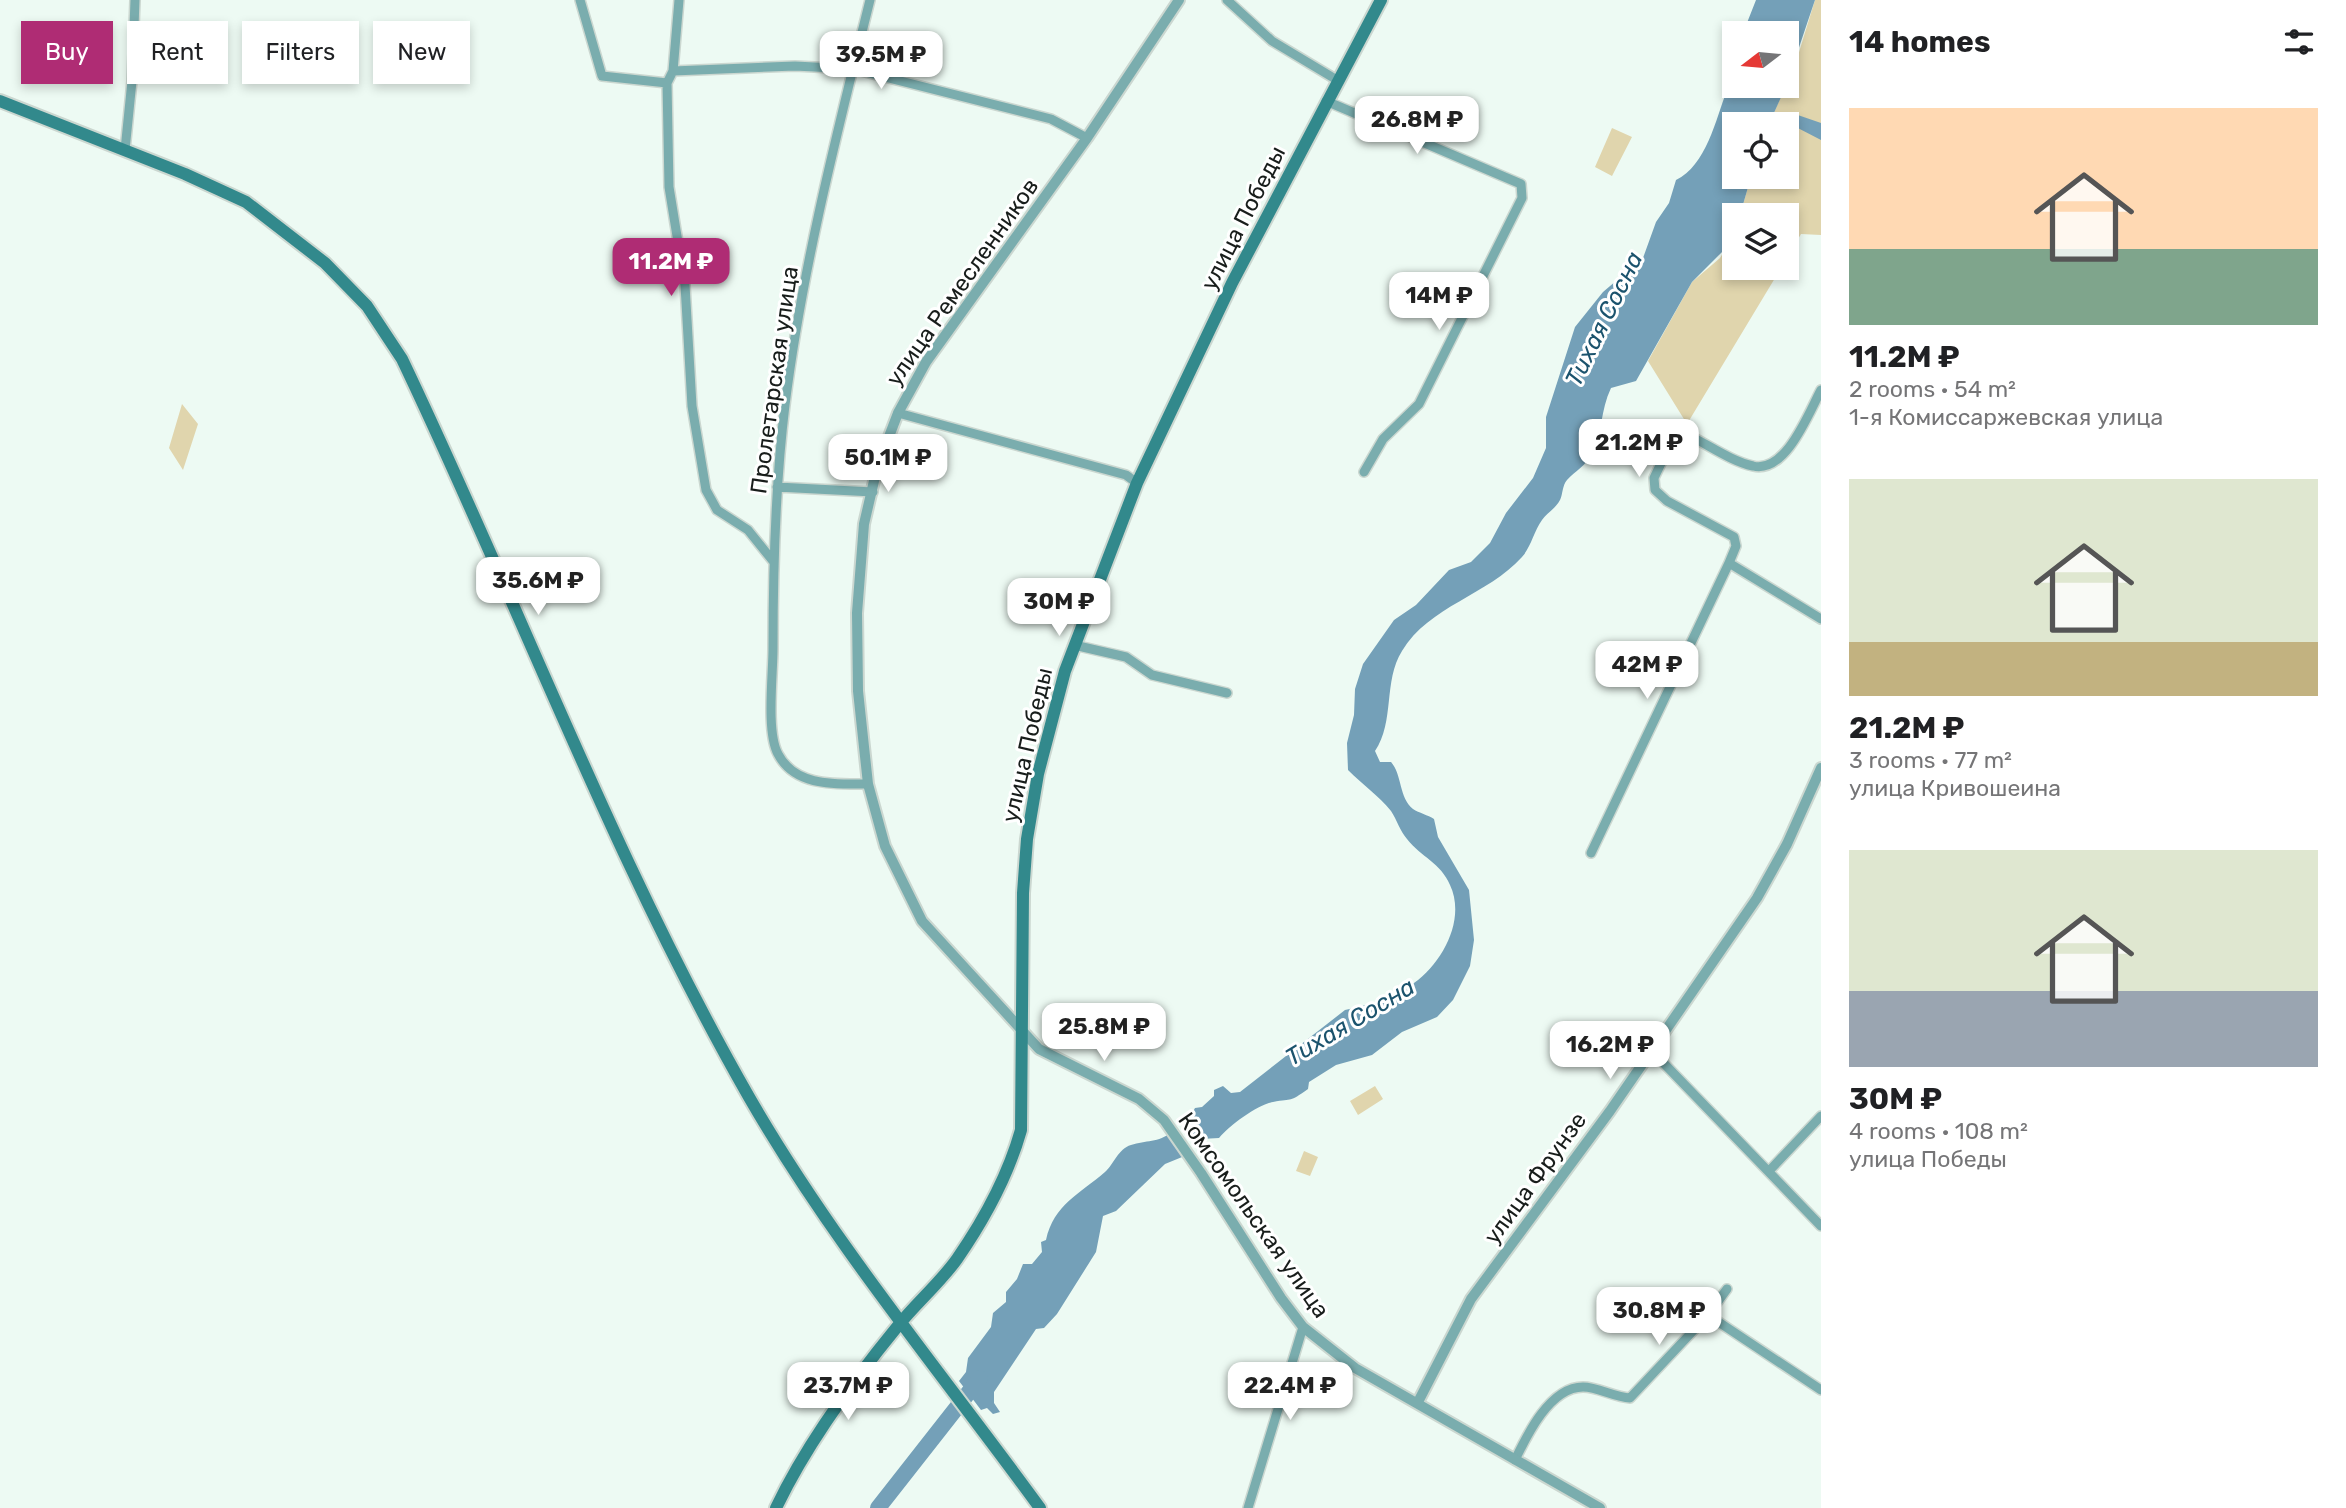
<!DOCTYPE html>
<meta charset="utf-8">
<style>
body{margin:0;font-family:Rubik,sans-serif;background:#f2f2f2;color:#202124;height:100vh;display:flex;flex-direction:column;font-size:26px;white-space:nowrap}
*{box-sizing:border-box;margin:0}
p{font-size:23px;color:#757577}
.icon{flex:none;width:38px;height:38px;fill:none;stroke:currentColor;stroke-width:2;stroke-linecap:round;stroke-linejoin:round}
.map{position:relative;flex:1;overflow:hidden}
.sheet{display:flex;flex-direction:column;background:#fff;width:525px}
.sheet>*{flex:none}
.top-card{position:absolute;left:21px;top:21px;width:665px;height:63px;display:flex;gap:14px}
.needle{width:46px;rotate:254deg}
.fabs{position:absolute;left:1722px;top:21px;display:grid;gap:14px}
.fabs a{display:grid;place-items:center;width:77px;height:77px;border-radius:0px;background:#fff;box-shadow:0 4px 10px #0003;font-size:35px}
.price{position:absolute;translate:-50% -60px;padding:0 16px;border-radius:14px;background:#fff;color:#222;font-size:23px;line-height:46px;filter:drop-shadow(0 2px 4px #0008)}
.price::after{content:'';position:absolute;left:50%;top:42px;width:21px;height:16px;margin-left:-10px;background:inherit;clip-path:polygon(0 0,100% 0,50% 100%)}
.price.on{background:#af2c74;color:#fff}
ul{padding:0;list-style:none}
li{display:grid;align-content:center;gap:14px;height:371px;padding:0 28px}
li span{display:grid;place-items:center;height:217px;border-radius:0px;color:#555}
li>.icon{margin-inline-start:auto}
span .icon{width:126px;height:126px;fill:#fffc;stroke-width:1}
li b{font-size:30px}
h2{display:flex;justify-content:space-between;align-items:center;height:84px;padding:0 28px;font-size:30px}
.chip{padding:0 24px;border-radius:0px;background:#fff;box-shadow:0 4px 10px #0003;font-size:24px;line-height:63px}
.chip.on{background:#af2c74;color:#fff}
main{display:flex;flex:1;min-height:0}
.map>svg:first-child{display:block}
</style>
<main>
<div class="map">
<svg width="1821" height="1508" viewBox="0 0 1821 1508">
<rect width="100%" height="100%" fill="#edfaf3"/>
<path fill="#e0d5ad" d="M 1815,0 L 1821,0 L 1821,235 L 1801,234 L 1787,258 L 1787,215 L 1740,215 L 1751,177 L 1787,177 L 1787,124 L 1769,124 L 1796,62 Z
M 1612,128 L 1632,137 L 1612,176 L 1595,167 Z
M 1734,234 L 1734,268 L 1781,268 L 1687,424 L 1648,361 L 1692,282 L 1720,258 Z
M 182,404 L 198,424 L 183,470 L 169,448 Z
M 1375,1086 L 1383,1099 L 1358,1115 L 1350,1101 Z
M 1304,1151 L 1318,1157 L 1310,1176 L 1296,1171 Z"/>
<path fill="#74a0b8" d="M 1756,0 L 1815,0 L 1787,83 L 1787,33 L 1743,33 Z
M 1734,48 L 1734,86 L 1786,86 L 1769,124 L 1734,124 L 1734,177 L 1751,177 L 1740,215 L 1734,215 L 1734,234 L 1728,246 L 1692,282 L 1636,381 L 1611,388 C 1600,411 1603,432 1592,453 C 1586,466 1575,471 1567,480 C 1562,486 1563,494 1560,500 C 1556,508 1547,513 1542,520 C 1534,531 1531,547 1522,557 C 1488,595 1429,606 1402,651 C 1383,681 1395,722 1375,751 L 1380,762 L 1391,762 C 1402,774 1399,798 1413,809 C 1419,813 1428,815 1434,819 L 1438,837 L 1469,890 L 1474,940 L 1470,966 L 1453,1000 L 1437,1017 L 1402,1032 L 1372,1055 L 1336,1065 L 1309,1082 L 1308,1089 C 1288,1103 1294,1098 1273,1102 C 1257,1105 1230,1125 1219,1138 L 1201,1139 L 1195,1146 L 1184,1128 L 1195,1108 L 1202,1107 L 1214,1096 L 1214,1090 L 1223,1086 L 1231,1093 L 1240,1092 L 1345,1010 C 1369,1005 1394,997 1414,983 C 1443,962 1466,919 1450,885 C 1441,863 1421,857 1407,839 C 1400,831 1397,820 1391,811 C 1379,796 1362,784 1348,770 L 1347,743 L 1354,715 L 1355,689 L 1363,664 L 1394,620 L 1416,605 L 1449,570 L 1471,562 L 1490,543 L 1506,513 L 1533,478 L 1546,448 L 1546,417 L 1575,327 L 1603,292 L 1643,258 L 1656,222 L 1669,203 L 1676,180 C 1706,166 1716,119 1727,90 C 1720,72 1721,63 1734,48 Z
M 1792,113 L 1821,123 L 1821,140 L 1792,125 Z
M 1172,1132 L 1187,1155 L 1165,1164 L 1116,1211 L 1103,1216 L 1096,1252 L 1057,1314 L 1044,1328 L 1036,1329 L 994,1392 L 994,1403 L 1000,1412 L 993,1414 L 987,1408 L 981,1410 L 959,1381 L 966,1372 L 968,1358 L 991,1327 L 993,1313 L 1006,1302 L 1006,1292 L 1017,1279 L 1023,1264 L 1032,1264 L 1042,1252 L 1041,1242 L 1046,1240 C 1054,1204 1080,1194 1105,1172 C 1114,1164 1118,1149 1131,1145 C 1146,1140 1158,1143 1172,1132 Z"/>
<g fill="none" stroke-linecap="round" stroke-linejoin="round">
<path stroke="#74a0b8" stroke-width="16" d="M 878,1508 L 980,1378"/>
<defs>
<path id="minor" d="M 580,0 L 602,76 L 667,83
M 679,0 L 673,71 L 667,83 L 669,187 L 685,285 L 692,406 L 706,490 L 717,510 L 748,530 L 773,561
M 1227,0 L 1272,41 L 1337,80
M 673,71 L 795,66 L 853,69 L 1051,119 L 1087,138
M 1326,101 L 1521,184 L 1522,198 L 1419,404 L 1383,439 L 1364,472
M 125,150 L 132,81 L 135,0
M 1821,390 C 1809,412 1786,474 1753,466 C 1730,461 1706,443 1684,433 L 1675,434 L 1654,478 L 1655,490 L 1667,501 L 1734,537 L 1736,546 L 1729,563 L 1821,619
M 898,413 L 1126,475 L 1137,483
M 777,487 L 873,492
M 1074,645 L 1126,657 L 1152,675 L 1227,693
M 868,784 C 836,784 795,787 778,754 C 766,732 773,675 773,649 C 773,567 775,486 785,405 C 802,269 837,133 870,0
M 1591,853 L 1729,563
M 1650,1049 L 1821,1226
M 1770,1170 L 1821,1116
M 1708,1315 L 1727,1289
M 1515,1460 C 1527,1435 1550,1387 1583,1387 C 1598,1387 1614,1397 1630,1398 L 1708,1315 L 1821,1390
M 1248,1508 L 1303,1327"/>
<path id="tertiary" d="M 1179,0 L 1087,138 L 926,362 L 898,413 L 877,468 L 864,524 L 857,613 L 858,691 L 868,784 L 885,846 L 922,921 L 1039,1049 L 1139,1099 L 1164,1120 L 1201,1173 L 1281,1298 L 1303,1327 L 1355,1368 L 1600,1508
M 1418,1402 L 1471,1299 L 1610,1111 L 1757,898 L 1787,844 L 1821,768"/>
<path id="secondary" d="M 0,101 L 185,174 L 246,202 L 325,263 L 367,306 L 402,359 C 519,604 614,861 749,1097 C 833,1243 941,1372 1040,1508
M 776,1508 C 807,1443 852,1382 897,1327 C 916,1303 940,1283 957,1259 C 984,1220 1008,1176 1021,1130 L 1023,893 L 1027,839 L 1038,774 L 1065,671 L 1137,483 L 1232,283 L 1381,0"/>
</defs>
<use href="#minor" stroke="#cbd7d0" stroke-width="12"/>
<use href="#tertiary" stroke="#cbd7d0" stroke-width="14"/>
<use href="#secondary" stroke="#cbd7d0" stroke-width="16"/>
<use href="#minor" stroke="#7aadae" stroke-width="9"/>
<use href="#tertiary" stroke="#7aadae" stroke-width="10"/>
<use href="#secondary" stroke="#32898c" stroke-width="12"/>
</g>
<g text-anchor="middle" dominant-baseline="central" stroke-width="6" stroke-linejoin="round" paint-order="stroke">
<g font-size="23" fill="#181d1b" stroke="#fff">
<text transform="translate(1243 218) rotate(-63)">улица Победы</text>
<text transform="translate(962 282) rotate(-55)">улица Ремесленников</text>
<text transform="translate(774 380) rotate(-82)">Пролетарская улица</text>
<text transform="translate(1027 745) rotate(-77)">улица Победы</text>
<text transform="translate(1535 1178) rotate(-54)">улица Фрунзе</text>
<text transform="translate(1254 1215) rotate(55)">Комсомольская улица</text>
</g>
<g font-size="24" font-style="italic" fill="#1b536d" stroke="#fff">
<text transform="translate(1604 319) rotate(-64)">Тихая Сосна</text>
<text transform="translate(1350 1022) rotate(-31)">Тихая Сосна</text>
</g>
</g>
</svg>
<div class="fabs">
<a><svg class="needle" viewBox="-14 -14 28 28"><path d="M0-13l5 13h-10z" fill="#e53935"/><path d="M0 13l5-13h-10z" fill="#757577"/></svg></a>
<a><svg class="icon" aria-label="locate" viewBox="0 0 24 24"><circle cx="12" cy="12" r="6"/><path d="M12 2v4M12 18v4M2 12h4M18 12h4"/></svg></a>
<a><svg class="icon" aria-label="layers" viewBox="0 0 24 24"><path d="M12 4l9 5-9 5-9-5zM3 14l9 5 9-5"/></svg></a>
</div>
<b class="price" style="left:881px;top:91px">39.5M ₽</b>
<b class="price" style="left:1417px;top:156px">26.8M ₽</b>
<b class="price on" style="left:671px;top:298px">11.2M ₽</b>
<b class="price" style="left:1439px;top:332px">14M ₽</b>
<b class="price" style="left:1639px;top:479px">21.2M ₽</b>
<b class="price" style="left:888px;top:494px">50.1M ₽</b>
<b class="price" style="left:538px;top:617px">35.6M ₽</b>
<b class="price" style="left:1059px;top:638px">30M ₽</b>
<b class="price" style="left:1647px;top:701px">42M ₽</b>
<b class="price" style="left:1104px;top:1063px">25.8M ₽</b>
<b class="price" style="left:1610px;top:1081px">16.2M ₽</b>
<b class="price" style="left:1659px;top:1347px">30.8M ₽</b>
<b class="price" style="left:848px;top:1422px">23.7M ₽</b>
<b class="price" style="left:1290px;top:1422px">22.4M ₽</b>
<div class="top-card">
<a class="chip on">Buy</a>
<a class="chip">Rent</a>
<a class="chip">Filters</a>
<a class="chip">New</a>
</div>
</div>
<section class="sheet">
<h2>14 homes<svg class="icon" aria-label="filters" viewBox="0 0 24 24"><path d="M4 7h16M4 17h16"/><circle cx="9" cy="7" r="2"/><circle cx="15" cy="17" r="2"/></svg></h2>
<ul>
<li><span style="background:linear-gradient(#ffd9b3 65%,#7fa58c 0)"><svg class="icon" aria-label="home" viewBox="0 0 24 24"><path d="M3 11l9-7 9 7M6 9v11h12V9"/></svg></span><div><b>11.2M ₽</b><p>2 rooms · 54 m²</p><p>1-я Комиссаржевская улица</p></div></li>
<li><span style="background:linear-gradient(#dfe7d0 75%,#c2b280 0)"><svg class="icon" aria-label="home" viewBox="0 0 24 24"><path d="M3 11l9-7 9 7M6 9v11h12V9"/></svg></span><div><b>21.2M ₽</b><p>3 rooms · 77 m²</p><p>улица Кривошеина</p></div></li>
<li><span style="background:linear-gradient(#dfe7d0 65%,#9aa5b1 0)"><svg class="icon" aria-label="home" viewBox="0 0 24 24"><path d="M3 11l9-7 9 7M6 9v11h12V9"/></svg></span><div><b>30M ₽</b><p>4 rooms · 108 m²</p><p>улица Победы</p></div></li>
</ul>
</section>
</main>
